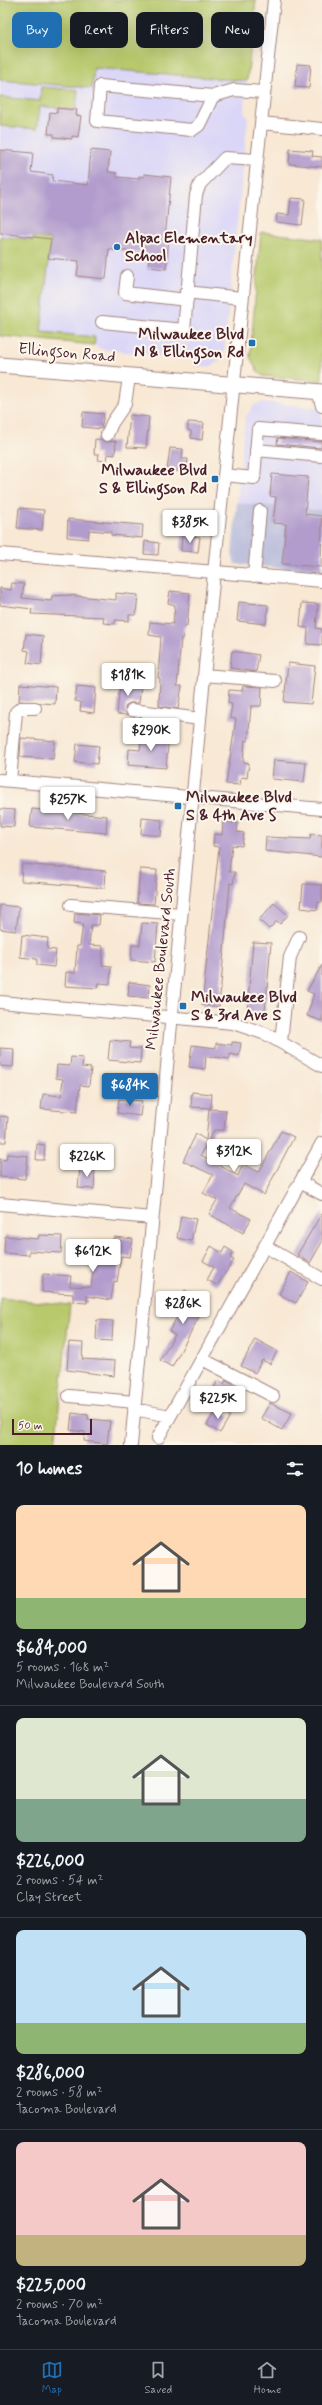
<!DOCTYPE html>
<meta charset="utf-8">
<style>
body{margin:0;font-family:Mynerve,sans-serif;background:#20242c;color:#f1f3f6;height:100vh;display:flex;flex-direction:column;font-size:15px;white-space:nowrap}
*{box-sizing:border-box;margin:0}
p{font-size:13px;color:#9ea1a6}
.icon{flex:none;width:22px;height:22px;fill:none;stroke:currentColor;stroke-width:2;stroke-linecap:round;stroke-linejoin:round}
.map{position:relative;height:1445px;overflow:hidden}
.details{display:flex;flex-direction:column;background:#171b24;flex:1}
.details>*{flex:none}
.banner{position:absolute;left:12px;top:12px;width:298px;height:36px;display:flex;gap:8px}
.scale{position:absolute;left:12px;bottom:10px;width:80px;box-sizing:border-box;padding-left:4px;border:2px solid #4a1f2b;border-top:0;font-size:11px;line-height:14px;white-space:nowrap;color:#4a1f2b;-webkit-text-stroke:3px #fbf7ec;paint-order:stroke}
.price{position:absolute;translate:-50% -34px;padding:0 9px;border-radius:4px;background:#fff;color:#222;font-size:13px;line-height:26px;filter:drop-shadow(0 1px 2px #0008)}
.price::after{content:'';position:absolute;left:50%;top:24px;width:12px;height:9px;margin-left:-6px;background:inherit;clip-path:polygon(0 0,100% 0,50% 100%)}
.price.current{background:#1f6fb2;color:#fff}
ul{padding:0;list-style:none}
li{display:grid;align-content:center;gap:8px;height:212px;padding:0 16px}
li+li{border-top:1px solid #363941}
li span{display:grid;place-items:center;height:124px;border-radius:8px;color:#555}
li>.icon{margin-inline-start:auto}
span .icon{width:72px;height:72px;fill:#fffc;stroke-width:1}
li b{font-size:17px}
h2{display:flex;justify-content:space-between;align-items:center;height:48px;padding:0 16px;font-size:17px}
.chip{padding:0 14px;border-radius:8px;background:#171b24;box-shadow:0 4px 16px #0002;font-size:14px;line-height:36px}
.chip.current{background:#1f6fb2;color:#fff}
.tabs{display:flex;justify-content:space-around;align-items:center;height:56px;border-top:1px solid #363941;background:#171b24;font-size:11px;color:#9ea1a6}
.tabs a{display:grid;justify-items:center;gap:2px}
.tabs .current{color:#1f6fb2}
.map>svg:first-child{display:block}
</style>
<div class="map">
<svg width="322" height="1445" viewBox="0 0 322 1445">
<rect width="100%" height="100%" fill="#fbf7ec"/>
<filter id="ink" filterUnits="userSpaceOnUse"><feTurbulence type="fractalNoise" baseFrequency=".025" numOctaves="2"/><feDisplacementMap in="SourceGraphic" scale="8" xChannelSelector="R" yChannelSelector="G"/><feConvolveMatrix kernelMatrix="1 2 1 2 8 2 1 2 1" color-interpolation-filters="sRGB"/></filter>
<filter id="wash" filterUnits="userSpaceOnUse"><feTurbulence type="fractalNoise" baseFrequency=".012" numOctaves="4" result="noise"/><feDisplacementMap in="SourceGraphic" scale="16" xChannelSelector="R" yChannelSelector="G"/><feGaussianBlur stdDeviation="0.9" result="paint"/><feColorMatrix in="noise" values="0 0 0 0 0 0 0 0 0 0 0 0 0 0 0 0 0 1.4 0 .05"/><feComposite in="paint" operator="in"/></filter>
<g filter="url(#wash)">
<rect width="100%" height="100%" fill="#f8e8d4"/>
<path fill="#dad6f7" d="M 0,60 L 247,81 L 244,112 L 248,117 L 224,352 L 220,360 L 212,366 L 196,367 L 196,362 L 194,360 L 101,349 L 94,345 L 0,336 Z
M 262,402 L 322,408 L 322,510 L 237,503 L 245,418 L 253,406 Z"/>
<path fill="#c0c2dd" d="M 237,503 L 322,510 L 322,572 L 235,564 L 232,554 Z"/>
<path fill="#b7c96c" stroke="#80744c" d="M 0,0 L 256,0 L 247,81 L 94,68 L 92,88 L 0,80 Z
M 41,87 L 78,90 L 76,110 L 40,106 L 37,129 L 0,126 L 0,97 L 40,101 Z
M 261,232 L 322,239 L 322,381 L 263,376 L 258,372 L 250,357 Z
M 0,236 L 33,240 L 34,237 L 51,239 L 41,332 L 95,337 L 94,345 L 0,336 Z
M 0,1298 L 70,1305 L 55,1445 L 0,1445 Z"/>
<g id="blocks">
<path fill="#b29ccd" d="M 297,64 L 311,65 L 309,88 L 295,87 Z
M 57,108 L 77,110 L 76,115 L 81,116 L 78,137 L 72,136 L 72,139 L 54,137 L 54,134 L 48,134 L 50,112 L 57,113 Z
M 290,149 L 313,151 L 312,156 L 322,157 L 322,167 L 289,164 Z
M 0,150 L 33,153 L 31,172 L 53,175 L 52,181 L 88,185 L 91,150 L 110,152 L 108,172 L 117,173 L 117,177 L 139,179 L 139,176 L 144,177 L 144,174 L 171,177 L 165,238 L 169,238 L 166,269 L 148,267 L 149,254 L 109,249 L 106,279 L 77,276 L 79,261 L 48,258 L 51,239 L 0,233 Z
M 291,198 L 305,199 L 302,225 L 276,222 L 277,214 L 289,215 Z
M 83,412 L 104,414 L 101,429 L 82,427 Z
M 130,415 L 149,417 L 146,448 L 127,447 Z
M 188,422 L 204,423 L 202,440 L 191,438 L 191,431 L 188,430 Z
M 278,438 L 322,442 L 321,448 L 277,444 Z
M 95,439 L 108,442 L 116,441 L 115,455 L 108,454 L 107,461 L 98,460 L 99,454 L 94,454 Z
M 170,448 L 183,449 L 182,459 L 188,459 L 186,472 L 167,470 Z
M 272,474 L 308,477 L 305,514 L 322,516 L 321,567 L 282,564 L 286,524 L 273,523 L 276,497 L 270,496 Z
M 19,508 L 44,510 L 42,530 L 17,528 Z
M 68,519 L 143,525 L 142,538 L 111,535 L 111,532 L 89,530 L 88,539 L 67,537 Z
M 182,535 L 200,537 L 198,552 L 181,551 Z
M 145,541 L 159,543 L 158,555 L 144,554 Z
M 12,583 L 24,584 L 22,598 L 51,601 L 52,596 L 68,595 L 116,600 L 116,593 L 138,595 L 136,615 L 129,615 L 129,621 L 115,620 L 115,624 L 103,623 L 104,617 L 31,614 L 32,609 L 0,605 L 0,588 L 11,590 Z
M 170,591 L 190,593 L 187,626 L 184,626 L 183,639 L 181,638 L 177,686 L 182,686 L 178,709 L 159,706 L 160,678 L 158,678 L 161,637 L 149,635 L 150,622 L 173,624 L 175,605 L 168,603 Z
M 239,602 L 268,605 L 266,624 L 237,621 Z
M 302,603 L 318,604 L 316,628 L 322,629 L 322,645 L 307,644 L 308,628 L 300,627 Z
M 26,634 L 43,636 L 41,665 L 27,663 L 29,651 L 24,650 Z
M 232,651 L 259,655 L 256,672 L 230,668 Z
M 288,663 L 315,666 L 311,704 L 284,702 Z
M 20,684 L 56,687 L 55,704 L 19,701 Z
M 120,684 L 141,686 L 139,703 L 130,703 L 126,705 L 125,709 L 127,715 L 117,714 Z
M 77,686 L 96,688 L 94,713 L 80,711 L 81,702 L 75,701 Z
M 243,686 L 262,687 L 261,706 L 251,706 L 248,741 L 245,740 L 243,762 L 249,763 L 247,778 L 241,777 L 240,785 L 226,784 L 236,719 L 230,718 L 232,704 L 228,703 L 229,690 L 242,691 Z
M 151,732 L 169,734 L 166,768 L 128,765 L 129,749 L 140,750 L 141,742 L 150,742 Z
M 21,738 L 55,741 L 53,759 L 20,757 Z
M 77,744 L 99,746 L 97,764 L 75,762 Z
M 274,760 L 306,763 L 304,782 L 272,779 Z
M 0,809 L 15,810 L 14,827 L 0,826 Z
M 32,809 L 107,816 L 106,833 L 30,827 Z
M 142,818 L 162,820 L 161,836 L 141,834 Z
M 223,822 L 238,823 L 237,832 L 244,833 L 242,846 L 232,845 L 229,872 L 235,872 L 233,884 L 230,883 L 219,1007 L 202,1005 L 219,847 L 213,846 L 214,834 L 222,835 Z
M 311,834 L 322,835 L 322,857 L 265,851 L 266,837 L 310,839 Z
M 22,864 L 106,871 L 105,888 L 21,881 Z
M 140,869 L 157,870 L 154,904 L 137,903 Z
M 303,884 L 322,885 L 322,902 L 318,902 L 317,910 L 301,908 Z
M 274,903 L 288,915 L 280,924 L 277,921 L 269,929 L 259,920 Z
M 0,905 L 19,907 L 16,931 L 0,929 Z
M 75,913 L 100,915 L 99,925 L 91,925 L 89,945 L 103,946 L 102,965 L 111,966 L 110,984 L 99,983 L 98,988 L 65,986 L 66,972 L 75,973 L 77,946 L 80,946 L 83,924 L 74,923 Z
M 142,923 L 158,924 L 155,962 L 131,960 L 132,945 L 140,945 Z
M 22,935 L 48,938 L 47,949 L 56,950 L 54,967 L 37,965 L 37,959 L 20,957 Z
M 253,942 L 271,943 L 265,1013 L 247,1012 Z
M 322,965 L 322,1021 L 307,1016 L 314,994 L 307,991 Z
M 129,982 L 150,985 L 149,998 L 128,996 Z
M 110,1040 L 130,1042 L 129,1048 L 141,1049 L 140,1063 L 108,1060 Z
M 232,1042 L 241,1043 L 239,1056 L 230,1054 L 230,1059 L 206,1056 L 205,1069 L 189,1067 L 192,1045 L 216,1048 L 216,1043 L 232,1045 Z
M 0,1048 L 14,1049 L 13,1067 L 0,1066 Z
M 71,1057 L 83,1058 L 82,1067 L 91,1068 L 89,1086 L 80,1085 L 77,1112 L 41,1109 L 43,1094 L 61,1096 L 63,1079 L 56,1078 L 57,1065 L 70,1066 Z
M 192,1092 L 212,1094 L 211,1108 L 191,1107 Z
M 119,1099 L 142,1101 L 140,1116 L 117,1113 Z
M 209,1109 L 226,1110 L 224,1130 L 214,1130 L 201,1155 L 238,1176 L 243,1164 L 259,1172 L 281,1131 L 294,1137 L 264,1195 L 244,1184 L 230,1208 L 251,1219 L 243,1233 L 209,1214 L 217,1200 L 203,1193 L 213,1175 L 183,1161 L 196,1134 L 206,1140 Z
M 0,1116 L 8,1117 L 6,1142 L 0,1142 Z
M 37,1144 L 45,1145 L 44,1160 L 36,1160 Z
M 62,1147 L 83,1149 L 82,1161 L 60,1159 Z
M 7,1154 L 28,1156 L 25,1179 L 0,1177 L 0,1159 L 6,1160 Z
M 80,1166 L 95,1167 L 94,1189 L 78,1188 Z
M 322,1213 L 322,1242 L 310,1263 L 297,1255 Z
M 181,1216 L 196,1219 L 191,1241 L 177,1238 Z
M 39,1235 L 62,1236 L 61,1253 L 29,1251 L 29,1255 L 4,1253 L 5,1236 L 38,1239 Z
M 114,1237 L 133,1239 L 130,1257 L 121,1256 L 117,1282 L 114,1281 L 111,1300 L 87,1296 L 87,1303 L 73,1302 L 73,1294 L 42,1292 L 43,1274 L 71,1276 L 70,1286 L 91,1287 L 94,1265 L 83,1264 L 85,1246 L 104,1248 L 104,1245 L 113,1246 Z
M 211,1246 L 222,1253 L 225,1247 L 233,1252 L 230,1258 L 234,1260 L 217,1285 L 207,1280 L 214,1267 L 203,1261 Z
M 291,1272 L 308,1282 L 296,1303 L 279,1294 Z
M 185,1290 L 207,1302 L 172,1367 L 160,1360 L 175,1335 L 169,1331 L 180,1312 L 174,1308 Z
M 97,1320 L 113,1321 L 112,1341 L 96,1340 Z
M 255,1339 L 277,1351 L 270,1364 L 262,1360 L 255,1373 L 241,1366 Z
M 69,1342 L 83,1343 L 82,1359 L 115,1361 L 114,1376 L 67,1370 Z
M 218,1380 L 224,1384 L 226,1380 L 238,1386 L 228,1403 L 211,1394 Z
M 270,1403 L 292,1413 L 282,1430 L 261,1418 Z
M 217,1408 L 230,1416 L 220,1433 L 207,1425 Z
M 72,1413 L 88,1415 L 88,1419 L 110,1421 L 107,1444 L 84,1441 L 85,1432 L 70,1430 Z"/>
</g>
</g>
<g filter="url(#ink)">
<use href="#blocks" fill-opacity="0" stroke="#a18480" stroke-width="1"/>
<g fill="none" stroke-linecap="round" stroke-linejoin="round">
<defs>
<path id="minor" d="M 213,96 L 199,125 L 192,130 L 97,121 L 100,86 L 213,96 L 234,90 L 264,92
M 261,123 L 322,129
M 127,276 L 125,293 L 187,300
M 186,292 L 242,298
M 102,322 L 184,330 L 196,195 L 200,184 L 225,158 L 257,160
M 318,391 L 322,406
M 107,435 L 112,423 L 125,404 L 129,377
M 256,450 L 322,456
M 224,475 L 254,478 L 258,429 L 322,434
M 0,554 L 322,581
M 254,576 L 260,511
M 204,675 L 275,681
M 132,710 L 200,719
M 0,780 L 322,809
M 10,781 L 16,712 L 21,708 L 35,708
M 71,905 L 181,914
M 0,1002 L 233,1023 L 266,1034 L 322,1066
M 281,1042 L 290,957 L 299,937
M 300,1182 L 322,1194
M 0,1204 L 152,1218
M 265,1246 L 322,1279
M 202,1359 L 273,1396
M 69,1396 L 135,1402
M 134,1409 L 170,1416
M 158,1438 L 322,1143
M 131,1445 L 214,572 L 274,0"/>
<path id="major" d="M 0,365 L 322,392"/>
</defs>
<use href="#minor" stroke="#a18480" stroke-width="14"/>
<use href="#major" stroke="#a18480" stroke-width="17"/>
<use href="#minor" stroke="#fff" stroke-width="12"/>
<use href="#major" stroke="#fff" stroke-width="15"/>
</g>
</g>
<g fill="#1f6fb2" stroke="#fbf7ec" stroke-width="1.5">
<circle cx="117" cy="247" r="4"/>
<rect x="248" y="339" width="8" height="8" rx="2"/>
<rect x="211" y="475" width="8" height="8" rx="2"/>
<rect x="174" y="802" width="8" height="8" rx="2"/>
<rect x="179" y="1002" width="8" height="8" rx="2"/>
</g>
<g text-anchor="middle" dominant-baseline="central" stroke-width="4" stroke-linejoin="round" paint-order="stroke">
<g font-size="16" font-weight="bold" fill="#4a1f2b" stroke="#fbf7ec" text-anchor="start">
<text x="125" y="238">Alpac Elementary<tspan x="125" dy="18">School</tspan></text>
<text x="244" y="334" text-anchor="end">Milwaukee Blvd<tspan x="244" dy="18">N &amp; Ellingson Rd</tspan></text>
<text x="207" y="470" text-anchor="end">Milwaukee Blvd<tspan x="207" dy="18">S &amp; Ellingson Rd</tspan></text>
<text x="186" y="797">Milwaukee Blvd<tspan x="186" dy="18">S &amp; 4th Ave S</tspan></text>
<text x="191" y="997">Milwaukee Blvd<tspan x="191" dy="18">S &amp; 3rd Ave S</tspan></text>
</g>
<g font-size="16" fill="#4a1f2b" stroke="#fbf7ec">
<text transform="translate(67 353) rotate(5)">Ellingson Road</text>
<text transform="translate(161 959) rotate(-84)">Milwaukee Boulevard South</text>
</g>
</g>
</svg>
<div class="scale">50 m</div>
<b class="price" style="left:190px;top:544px">$385K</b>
<b class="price" style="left:128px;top:697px">$181K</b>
<b class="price" style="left:151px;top:752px">$290K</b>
<b class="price" style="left:68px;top:821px">$257K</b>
<b class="price current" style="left:130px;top:1107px">$684K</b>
<b class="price" style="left:234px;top:1173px">$312K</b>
<b class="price" style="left:87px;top:1178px">$226K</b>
<b class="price" style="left:93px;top:1273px">$612K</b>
<b class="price" style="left:183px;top:1325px">$286K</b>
<b class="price" style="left:218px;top:1420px">$225K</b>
<div class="banner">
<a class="chip current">Buy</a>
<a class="chip">Rent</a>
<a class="chip">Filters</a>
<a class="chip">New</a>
</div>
</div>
<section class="details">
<h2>10 homes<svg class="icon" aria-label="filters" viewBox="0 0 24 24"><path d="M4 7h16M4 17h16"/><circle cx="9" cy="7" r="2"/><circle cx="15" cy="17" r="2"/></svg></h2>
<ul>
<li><span style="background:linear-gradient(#ffd9b3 75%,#8fb573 0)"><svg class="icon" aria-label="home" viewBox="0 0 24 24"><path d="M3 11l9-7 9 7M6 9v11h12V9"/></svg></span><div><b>$684,000</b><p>5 rooms · 168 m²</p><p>Milwaukee Boulevard South</p></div></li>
<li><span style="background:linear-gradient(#dfe7d0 65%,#7fa58c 0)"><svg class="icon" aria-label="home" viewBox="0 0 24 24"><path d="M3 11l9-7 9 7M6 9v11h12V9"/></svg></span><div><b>$226,000</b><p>2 rooms · 54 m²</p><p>Clay Street</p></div></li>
<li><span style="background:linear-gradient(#bfe0f5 75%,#8fb573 0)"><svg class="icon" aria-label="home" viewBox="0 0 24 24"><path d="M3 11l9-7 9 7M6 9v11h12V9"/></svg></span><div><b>$286,000</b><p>2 rooms · 58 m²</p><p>Tacoma Boulevard</p></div></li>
<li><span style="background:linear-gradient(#f6c9c9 75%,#c2b280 0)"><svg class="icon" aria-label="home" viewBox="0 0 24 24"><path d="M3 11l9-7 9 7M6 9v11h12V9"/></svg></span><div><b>$225,000</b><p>2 rooms · 70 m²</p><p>Tacoma Boulevard</p></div></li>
</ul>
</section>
<nav class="tabs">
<a class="current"><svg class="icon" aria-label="map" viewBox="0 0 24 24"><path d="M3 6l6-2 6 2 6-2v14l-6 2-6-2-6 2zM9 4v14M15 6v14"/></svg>Map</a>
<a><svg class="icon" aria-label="saved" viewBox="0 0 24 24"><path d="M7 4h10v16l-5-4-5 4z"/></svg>Saved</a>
<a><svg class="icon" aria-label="home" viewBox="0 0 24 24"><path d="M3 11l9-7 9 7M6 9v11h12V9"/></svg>Home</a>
</nav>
